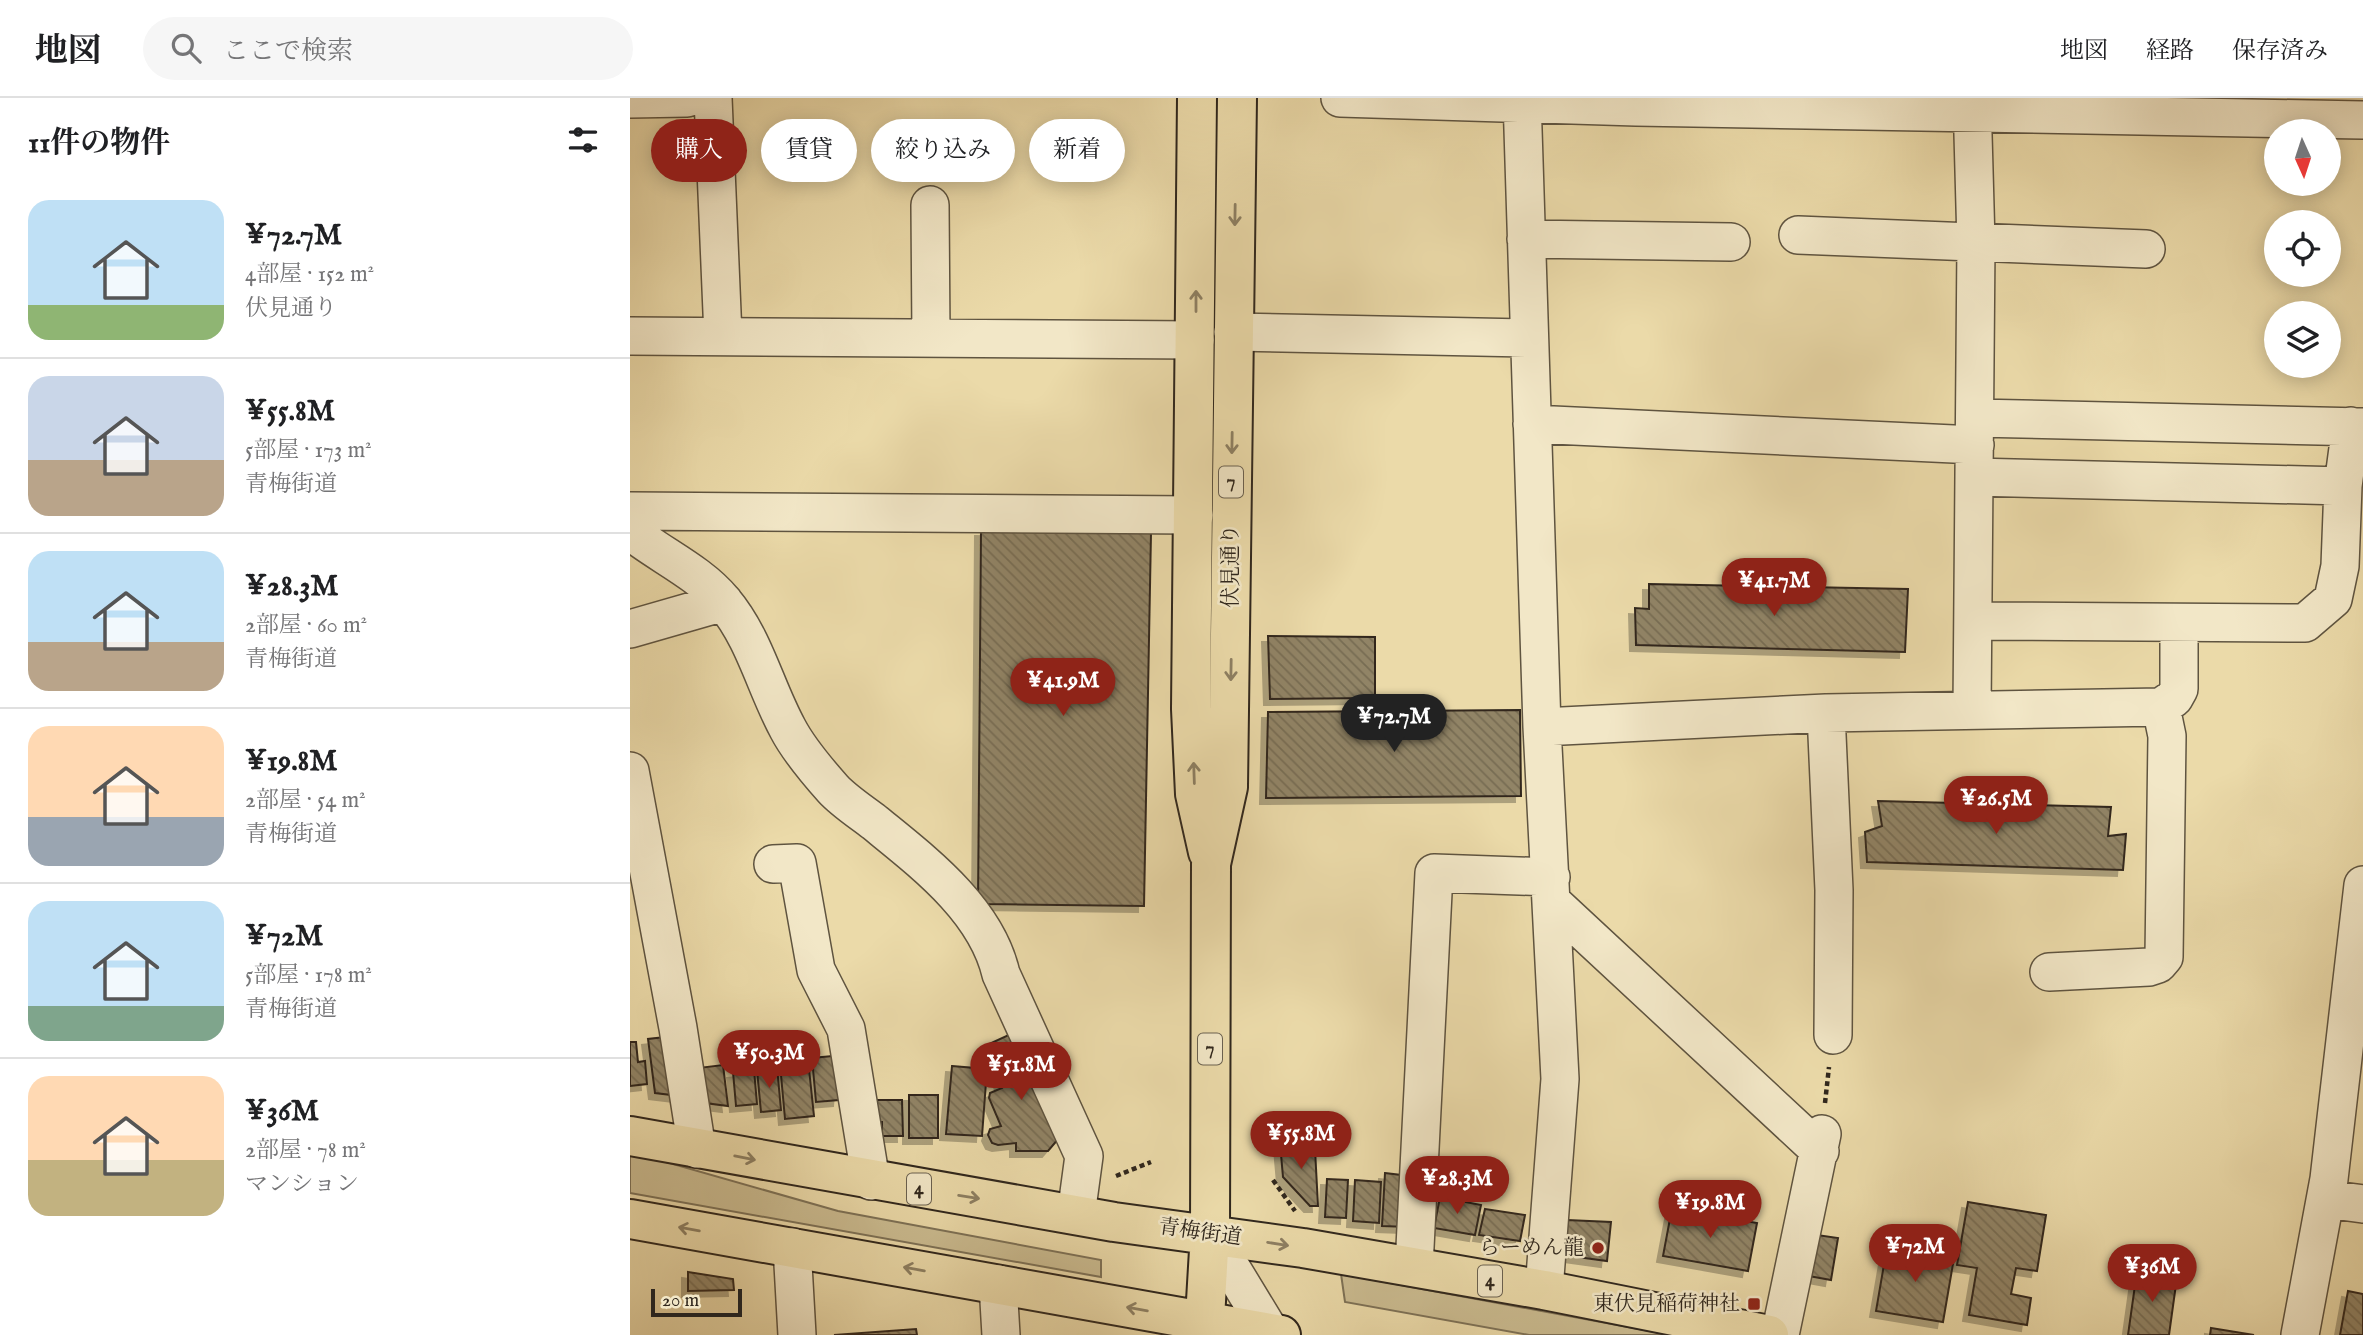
<!DOCTYPE html>
<html lang="ja">
<meta charset="utf-8">
<style>
body{margin:0;font-family:"IM FELL English","Noto Serif JP",serif;background:#f6f6f6;color:#202124;height:100vh;display:flex;flex-direction:column;font-size:26px;white-space:nowrap}
*{box-sizing:border-box;margin:0}
p{font-size:23px;color:#757577}
.icon{flex:none;width:38px;height:38px;fill:none;stroke:currentColor;stroke-width:2;stroke-linecap:round;stroke-linejoin:round}
.map{position:relative;flex:1;overflow:hidden}
.sheet{display:flex;flex-direction:column;background:#fff;width:630px}
.sheet>*{flex:none}
.guide{position:absolute;left:21px;top:21px;width:665px;height:63px;display:flex;gap:14px}
.needle{width:46px;rotate:177deg}
.tools{position:absolute;left:1634px;top:21px;display:grid;gap:14px}
.tools a{display:grid;place-items:center;width:77px;height:77px;border-radius:50%;background:#fff;box-shadow:0 4px 18px #0003;font-size:35px}
.scale{position:absolute;left:21px;bottom:18px;width:91px;box-sizing:border-box;padding-left:7px;border:4px solid #30271d;border-top:0;font-size:19px;line-height:24px;white-space:nowrap;color:#30271d;-webkit-text-stroke:5px #f2e7c7;paint-order:stroke}
.price{position:absolute;translate:-50% -60px;padding:0 16px;border-radius:24px;background:#8f2418;color:#fff;font-size:23px;line-height:46px;filter:drop-shadow(0 2px 4px #0008)}
.price::after{content:'';position:absolute;left:50%;top:42px;width:21px;height:16px;margin-left:-10px;background:inherit;clip-path:polygon(0 0,100% 0,50% 100%)}
.price.active{background:#222;color:#fff}
ul{padding:0;list-style:none}
li{display:flex;align-items:center;gap:21px;height:175px;padding:0 28px}
li+li{border-top:2px solid #e0e0e0}
li span{display:grid;place-items:center;flex:none;width:196px;height:140px;border-radius:21px;color:#555}
li>.icon{margin-inline-start:auto}
span .icon{width:84px;height:84px;fill:#fffc;stroke-width:1}
li b{font-size:30px}
h2{display:flex;justify-content:space-between;align-items:center;height:84px;padding:0 28px;font-size:30px}
.chip{padding:0 24px;border-radius:32px;background:#fff;box-shadow:0 4px 18px #0003;font-size:24px;line-height:63px}
.chip.active{background:#8f2418;color:#fff}
header{display:flex;align-items:center;gap:42px;box-sizing:border-box;height:98px;padding:0 35px;background:#fff;border-bottom:2px solid #e0e0e0}
header strong{font-size:33px}
nav{display:flex;gap:38px;margin-inline-start:auto;font-size:24px}
.search{width:490px;height:63px;background:#f6f6f6;display:flex;align-items:center;gap:18px;box-sizing:border-box;padding:0 24px;border-radius:38px;color:#757577;font-size:26px}
main{display:flex;flex:1;min-height:0}
.map>svg:first-child{display:block}
</style>
<header>
<strong>地図</strong>
<div class="search"><svg class="icon" aria-label="search" viewBox="0 0 24 24"><circle cx="10" cy="10" r="6"/><path d="M15 15l6 6"/></svg>ここで検索</div>
<nav><a>地図</a><a>経路</a><a>保存済み</a></nav>
</header>
<main>
<section class="sheet">
<h2>11件の物件<svg class="icon" aria-label="filters" viewBox="0 0 24 24"><path d="M4 7h16M4 17h16"/><circle cx="9" cy="7" r="2"/><circle cx="15" cy="17" r="2"/></svg></h2>
<ul>
<li><span style="background:linear-gradient(#bfe0f5 75%,#8fb573 0)"><svg class="icon" aria-label="home" viewBox="0 0 24 24"><path d="M3 11l9-7 9 7M6 9v11h12V9"/></svg></span><div><b>¥72.7M</b><p>4部屋 · 152 m²</p><p>伏見通り</p></div></li>
<li><span style="background:linear-gradient(#c9d6e8 60%,#b9a48a 0)"><svg class="icon" aria-label="home" viewBox="0 0 24 24"><path d="M3 11l9-7 9 7M6 9v11h12V9"/></svg></span><div><b>¥55.8M</b><p>5部屋 · 173 m²</p><p>青梅街道</p></div></li>
<li><span style="background:linear-gradient(#bfe0f5 65%,#b9a48a 0)"><svg class="icon" aria-label="home" viewBox="0 0 24 24"><path d="M3 11l9-7 9 7M6 9v11h12V9"/></svg></span><div><b>¥28.3M</b><p>2部屋 · 60 m²</p><p>青梅街道</p></div></li>
<li><span style="background:linear-gradient(#ffd9b3 65%,#9aa5b1 0)"><svg class="icon" aria-label="home" viewBox="0 0 24 24"><path d="M3 11l9-7 9 7M6 9v11h12V9"/></svg></span><div><b>¥19.8M</b><p>2部屋 · 54 m²</p><p>青梅街道</p></div></li>
<li><span style="background:linear-gradient(#bfe0f5 75%,#7fa58c 0)"><svg class="icon" aria-label="home" viewBox="0 0 24 24"><path d="M3 11l9-7 9 7M6 9v11h12V9"/></svg></span><div><b>¥72M</b><p>5部屋 · 178 m²</p><p>青梅街道</p></div></li>
<li><span style="background:linear-gradient(#ffd9b3 60%,#c2b280 0)"><svg class="icon" aria-label="home" viewBox="0 0 24 24"><path d="M3 11l9-7 9 7M6 9v11h12V9"/></svg></span><div><b>¥36M</b><p>2部屋 · 78 m²</p><p>マンション</p></div></li>
</ul>
</section>
<div class="map">
<svg width="1733" height="1237" viewBox="0 0 1733 1237">
<defs>
<pattern id="building-back-hatch" width="6" height="6" patternUnits="userSpaceOnUse" patternTransform="scale(1.75)"><rect width="6" height="6" fill="#918466"/><path d="M-1 5l2 2M0 0l6 6M5-1l2 2" fill="none" stroke="#776c53"/></pattern>
<filter id="shadow"><feDropShadow dx="-6" dy="6" stdDeviation="0" flood-color="#0004"/></filter>
</defs>
<rect width="100%" height="100%" fill="#ebdaa9"/>
<filter id="stains"><feTurbulence type="fractalNoise" baseFrequency=".00286" numOctaves="4"/><feColorMatrix values="0 0 0 0 .2 0 0 0 0 .09 0 0 0 0 .02 0 0 0 .5 -.17"/></filter>
<radialGradient id="worn" r=".72"><stop offset=".6" stop-color="#630" stop-opacity="0"/><stop offset="1" stop-color="#630" stop-opacity=".3"/></radialGradient>
<path fill="#cbbc91" stroke="#7e7257" stroke-width="2" d="M 0,1056 L 29,1062 L 208,1113 L 471,1162 L 471,1179 L 0,1095 Z
M 711,1176 L 1041,1237 L 899,1237 L 715,1204 Z"/>
<path fill="url(#building-back-hatch)" stroke="#30271d" stroke-width="2" filter="url(#shadow)" d="M 351,432 L 521,435 L 514,808 L 348,806 Z
M 1019,486 L 1278,491 L 1275,554 L 1006,547 L 1005,510 L 1019,511 Z
M 638,538 L 745,539 L 745,600 L 640,601 Z
M 890,612 L 891,698 L 636,700 L 638,614 Z
M 1248,703 L 1481,709 L 1478,738 L 1496,736 L 1493,772 L 1237,764 L 1235,734 L 1252,728 Z
M 383,935 L 435,1033 L 418,1053 L 386,1053 L 386,1045 L 368,1047 L 362,1045 L 358,1037 L 360,1031 L 371,1028 L 359,1000 L 360,995 L 372,990 L 359,946 Z
M 44,938 L 50,998 L 25,995 L 18,941 Z
M 0,944 L 6,944 L 8,964 L 15,963 L 17,986 L 0,988 Z
M 177,952 L 184,1018 L 155,1021 L 149,955 Z
M 213,957 L 209,1002 L 186,1004 L 182,960 Z
M 93,967 L 98,1008 L 75,1005 L 68,970 Z
M 322,968 L 357,971 L 352,1038 L 316,1036 Z
M 147,969 L 151,1012 L 131,1014 L 127,972 Z
M 124,972 L 127,1006 L 106,1008 L 103,974 Z
M 279,997 L 308,997 L 308,1040 L 279,1040 Z
M 247,1002 L 272,1002 L 273,1038 L 252,1038 L 252,1024 L 247,1024 Z
M 666,1044 L 666,1052 L 685,1051 L 688,1108 L 680,1108 L 653,1079 L 650,1045 Z
M 755,1075 L 771,1077 L 778,1129 L 752,1128 Z
M 697,1081 L 718,1082 L 716,1120 L 695,1119 Z
M 725,1082 L 751,1084 L 749,1125 L 723,1123 Z
M 810,1099 L 851,1107 L 845,1137 L 804,1130 Z
M 1338,1104 L 1416,1117 L 1407,1173 L 1386,1170 L 1381,1196 L 1401,1200 L 1397,1227 L 1339,1217 L 1347,1170 L 1327,1167 Z
M 1042,1110 L 1127,1125 L 1118,1173 L 1033,1158 Z
M 855,1111 L 895,1117 L 890,1143 L 849,1137 Z
M 937,1122 L 981,1124 L 977,1163 L 932,1157 Z
M 1180,1136 L 1208,1140 L 1201,1182 L 1173,1177 Z
M 1257,1149 L 1324,1160 L 1313,1224 L 1246,1213 Z
M 1507,1173 L 1547,1179 L 1539,1237 L 1498,1237 Z
M 58,1174 L 103,1181 L 104,1192 L 58,1193 Z
M 1718,1193 L 1733,1196 L 1733,1237 L 1710,1237 Z
M 1581,1230 L 1624,1237 L 1580,1237 Z
M 286,1231 L 287,1237 L 204,1237 Z"/>
<g fill="none" stroke-linecap="round" stroke-linejoin="round">
<defs>
<path id="minor" d="M 83,0 L 93,238
M 710,0 L 1006,9 L 1733,22
M 892,0 L 912,629 L 930,981 L 914,1192
M 0,1 L 57,0
M 300,107 L 301,239
M 1168,137 L 1516,151
M 896,141 L 1101,144
M 603,234 L 899,240
M 0,238 L 565,242
M 1345,320 L 1733,329
M 902,326 L 1345,347
M 1344,379 L 1713,388
M 0,413 L 564,417
M 0,433 C 30,457 69,474 93,503 C 125,541 135,589 158,631 C 169,652 187,673 203,691 C 214,703 231,714 244,724 C 293,764 356,811 371,876 L 454,1058 L 446,1117
M 1343,523 L 1675,525 L 1703,501 L 1710,468 L 1713,388 L 1721,328
M 0,531 L 94,504
M 1342,612 L 1346,145 L 1342,0
M 912,629 L 1196,615
M 0,673 L 48,930 L 67,1051
M 143,766 L 167,765 L 186,872 L 216,931 L 241,1083
M 922,804 L 1190,1053
M 1419,874 L 1519,869 L 1528,866 L 1534,859 L 1537,638 L 1531,609
M 1203,937 L 1204,792 L 1196,615 L 1531,609 L 1544,600 L 1549,591 L 1549,526
M 1696,1101 L 1733,1106
M 580,1135 L 642,1237
M 162,1149 L 167,1237
M 784,1169 L 804,775 L 921,779
M 368,1186 L 371,1237
M 1150,1237 L 1192,1036
M 1670,1237 L 1699,1081 L 1733,787"/>
<path id="major" d="M 567,0 L 561,611 L 565,696 L 578,754
M 0,1038 L 484,1124 L 673,1150 L 914,1192 L 1139,1237
M 0,1121 L 651,1237
M 574,1237 L 580,1135 L 581,766 L 598,689 L 607,0"/>
</defs>
<use href="#minor" stroke="#5f5440" stroke-width="40"/>
<use href="#major" stroke="#30271d" stroke-width="42"/>
<path stroke="#30271d" stroke-width="4.5" stroke-dasharray="5 3.5" stroke-linecap="butt" d="M 1195,1005 L 1199,969
M 486,1078 L 521,1064
M 643,1082 L 665,1113"/>
<use href="#minor" stroke="#f2e7c7" stroke-width="37"/>
<use href="#major" stroke="#ebdaa9" stroke-width="38"/>
</g>
<defs><path id="oneway-shaft" d="M-6 0H5M1.5-3L5.5 0L1.5 3" fill="none" stroke-width="1.6" stroke-linecap="round" stroke-linejoin="round" transform="scale(1.75)"/></defs>
<g stroke="#8e8063">
<use href="#oneway-shaft" transform="translate(605 117) rotate(91)"/>
<use href="#oneway-shaft" transform="translate(566 203) rotate(-90)"/>
<use href="#oneway-shaft" transform="translate(602 345) rotate(91)"/>
<use href="#oneway-shaft" transform="translate(601 572) rotate(91)"/>
<use href="#oneway-shaft" transform="translate(564 675) rotate(-92)"/>
<use href="#oneway-shaft" transform="translate(115 1060) rotate(11)"/>
<use href="#oneway-shaft" transform="translate(339 1099) rotate(9)"/>
<use href="#oneway-shaft" transform="translate(59 1131) rotate(-170)"/>
<use href="#oneway-shaft" transform="translate(648 1146) rotate(9)"/>
<use href="#oneway-shaft" transform="translate(284 1171) rotate(-170)"/>
<use href="#oneway-shaft" transform="translate(507 1211) rotate(-170)"/>
</g>
<g fill="#8f2418" stroke="#f2e7c7" stroke-width="2.5">
<circle cx="968" cy="1150" r="7"/>
<rect x="1117" y="1199" width="14" height="14" rx="3.5"/>
</g>
<g text-anchor="middle" dominant-baseline="central" stroke-width="5" stroke-linejoin="round" paint-order="stroke">
<g fill="#f2e7c7" stroke="#6a6150" stroke-width="2">
<rect x="589" y="368.5" width="24" height="31" rx="5"/>
<rect x="568" y="935.5" width="24" height="31" rx="5"/>
<rect x="277" y="1075.5" width="24" height="31" rx="5"/>
<rect x="848" y="1167.5" width="24" height="31" rx="5"/>
</g>
<g font-size="19" font-weight="bold" fill="#30271d">
<text x="601" y="384">7</text>
<text x="580" y="951">7</text>
<text x="289" y="1091">4</text>
<text x="860" y="1183">4</text>
</g>
<g font-size="21" fill="#30271d" stroke="#f2e7c7">
<text transform="translate(601 468) rotate(-90)">伏見通り</text>
<text transform="translate(570 1135) rotate(8)">青梅街道</text>
</g>
<g font-size="21" fill="#30271d" stroke="#f2e7c7" text-anchor="end">
<text x="954" y="1150">らーめん龍</text>
<text x="1110" y="1206">東伏見稲荷神社</text>
</g>
</g>
<rect width="100%" height="100%" filter="url(#stains)"/>
<rect width="100%" height="100%" fill="url(#worn)"/>
</svg>
<div class="tools">
<a><svg class="needle" viewBox="-14 -14 28 28"><path d="M0-13l5 13h-10z" fill="#e53935"/><path d="M0 13l5-13h-10z" fill="#757577"/></svg></a>
<a><svg class="icon" aria-label="locate" viewBox="0 0 24 24"><circle cx="12" cy="12" r="6"/><path d="M12 2v4M12 18v4M2 12h4M18 12h4"/></svg></a>
<a><svg class="icon" aria-label="layers" viewBox="0 0 24 24"><path d="M12 4l9 5-9 5-9-5zM3 14l9 5 9-5"/></svg></a>
</div>
<div class="scale">20 m</div>
<b class="price" style="left:1144px;top:520px">¥41.7M</b>
<b class="price" style="left:433px;top:620px">¥41.9M</b>
<b class="price active" style="left:764px;top:656px">¥72.7M</b>
<b class="price" style="left:1366px;top:738px">¥26.5M</b>
<b class="price" style="left:139px;top:992px">¥50.3M</b>
<b class="price" style="left:391px;top:1004px">¥51.8M</b>
<b class="price" style="left:671px;top:1073px">¥55.8M</b>
<b class="price" style="left:827px;top:1118px">¥28.3M</b>
<b class="price" style="left:1080px;top:1142px">¥19.8M</b>
<b class="price" style="left:1285px;top:1186px">¥72M</b>
<b class="price" style="left:1522px;top:1206px">¥36M</b>
<div class="guide">
<a class="chip active">購入</a>
<a class="chip">賃貸</a>
<a class="chip">絞り込み</a>
<a class="chip">新着</a>
</div>
</div>
</main>
